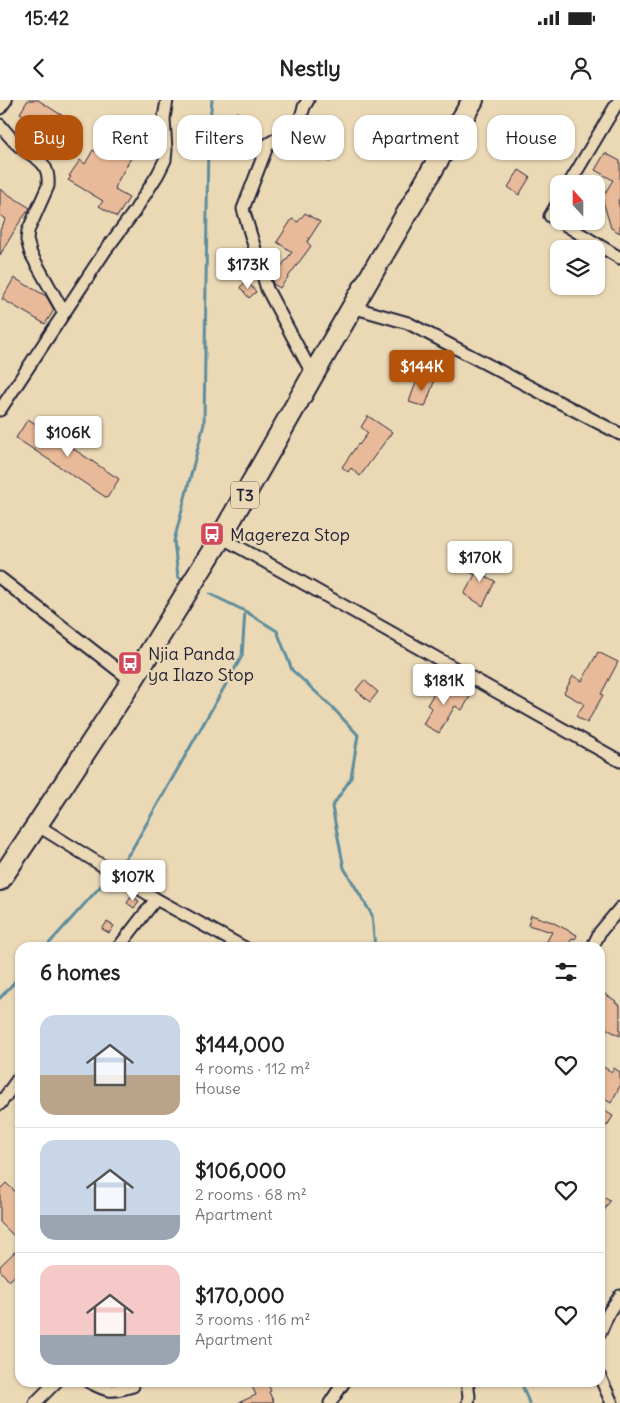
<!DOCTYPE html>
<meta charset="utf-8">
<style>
body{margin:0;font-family:Delius,sans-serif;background:#f6f6f6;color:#222;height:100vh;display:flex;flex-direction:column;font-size:19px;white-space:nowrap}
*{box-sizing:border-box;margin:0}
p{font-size:16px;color:#767676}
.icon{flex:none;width:28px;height:28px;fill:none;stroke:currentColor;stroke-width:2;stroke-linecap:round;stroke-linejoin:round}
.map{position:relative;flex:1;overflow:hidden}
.details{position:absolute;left:15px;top:842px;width:590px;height:445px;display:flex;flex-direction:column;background:#fff;border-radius:15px;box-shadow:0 1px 4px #0004}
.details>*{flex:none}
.banner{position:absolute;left:15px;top:15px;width:590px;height:45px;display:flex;gap:10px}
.needle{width:32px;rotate:339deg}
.controls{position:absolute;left:550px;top:75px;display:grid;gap:10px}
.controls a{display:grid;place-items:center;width:55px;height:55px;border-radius:10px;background:#fff;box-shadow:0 1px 4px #0004;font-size:25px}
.price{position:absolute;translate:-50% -42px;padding:0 11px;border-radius:5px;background:#fff;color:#222;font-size:16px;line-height:32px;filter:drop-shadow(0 1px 2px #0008)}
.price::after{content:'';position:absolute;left:50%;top:30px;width:15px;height:11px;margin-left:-8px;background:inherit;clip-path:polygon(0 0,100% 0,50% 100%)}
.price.on{background:#b45309;color:#fff}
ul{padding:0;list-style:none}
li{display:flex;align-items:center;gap:15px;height:125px;padding:0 25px}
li+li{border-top:1px solid #e0e0e0}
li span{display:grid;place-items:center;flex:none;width:140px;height:100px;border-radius:15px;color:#555}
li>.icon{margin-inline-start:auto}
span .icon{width:60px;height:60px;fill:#fffc;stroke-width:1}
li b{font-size:21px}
h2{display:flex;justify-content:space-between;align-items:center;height:60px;padding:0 25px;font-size:21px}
.pill{padding:0 18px;border-radius:15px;background:#fff;box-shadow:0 1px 4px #0004;font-size:18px;line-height:45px}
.pill.on{background:#b45309;color:#fff}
.status{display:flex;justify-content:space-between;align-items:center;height:35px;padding:0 25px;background:#fff;direction:ltr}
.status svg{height:14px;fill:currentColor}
header{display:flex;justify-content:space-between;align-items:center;height:65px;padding:0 25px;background:#fff;font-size:22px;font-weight:700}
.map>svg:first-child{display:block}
</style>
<div class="status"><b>15:42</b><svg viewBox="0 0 49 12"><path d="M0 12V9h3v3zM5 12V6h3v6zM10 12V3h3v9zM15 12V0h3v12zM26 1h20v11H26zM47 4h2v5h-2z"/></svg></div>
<header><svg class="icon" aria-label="back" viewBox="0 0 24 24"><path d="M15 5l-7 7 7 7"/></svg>Nestly<svg class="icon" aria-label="person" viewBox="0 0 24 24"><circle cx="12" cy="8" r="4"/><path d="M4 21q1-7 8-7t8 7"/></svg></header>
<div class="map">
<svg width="620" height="1303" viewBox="0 0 620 1303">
<rect width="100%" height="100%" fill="#ebd9b6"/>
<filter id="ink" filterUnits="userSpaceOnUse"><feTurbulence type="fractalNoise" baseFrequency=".02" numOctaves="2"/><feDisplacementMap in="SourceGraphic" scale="10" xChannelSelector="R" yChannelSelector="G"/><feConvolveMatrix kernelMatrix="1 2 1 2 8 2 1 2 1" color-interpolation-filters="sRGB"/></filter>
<g filter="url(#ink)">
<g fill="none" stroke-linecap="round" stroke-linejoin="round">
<path stroke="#5d8d9d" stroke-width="3" d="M 184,480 L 178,477 L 174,441 L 204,324 L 208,41 L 212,0
M 245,511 L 277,531 L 292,570 L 331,606 L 358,635 L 351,678 L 332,707 L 344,768 L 372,815 L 375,848
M 119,766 L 131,751 L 242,556 L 245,511 L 210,494
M 45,848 L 107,779
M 0,898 L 20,876
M 521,1282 L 529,1303"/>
</g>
<path fill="#e9ba99" stroke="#22223b" d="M 28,0 L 38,0 L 80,27 L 73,38 L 70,35 L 64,43 L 20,13 Z
M 236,12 L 248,16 L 245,24 L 233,19 Z
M 113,18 L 123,24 L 111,46 L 131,58 L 115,86 L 116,87 L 115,90 L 129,98 L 117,117 L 99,106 L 103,101 L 68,80 L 71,77 L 69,76 L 80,60 L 85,64 L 93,50 L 96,52 L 107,36 L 104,34 Z
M 303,36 L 334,53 L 330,62 L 312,54 L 314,51 L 300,44 Z
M 605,53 L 620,61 L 620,97 L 618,101 L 620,110 L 620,133 L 611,128 L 602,98 L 613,80 L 595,70 Z
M 519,70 L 530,77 L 519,95 L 508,87 Z
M 0,89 L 30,108 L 19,123 L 0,155 L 0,130 L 6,119 L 0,115 Z
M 305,113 L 320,122 L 307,142 L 311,146 L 280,188 L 273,184 L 272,179 L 292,152 L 277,142 L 292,119 L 298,122 Z
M 14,178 L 46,196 L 54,210 L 45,224 L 2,199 Z
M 247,181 L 256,192 L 249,198 L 240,187 Z
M 418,277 L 434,282 L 425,307 L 409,302 Z
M 368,316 L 392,332 L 360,376 L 351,368 L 348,372 L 342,367 L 358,344 L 359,345 L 368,333 L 361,327 Z
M 28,319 L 119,379 L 107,398 L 16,338 Z
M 478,459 L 490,466 L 485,476 L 495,481 L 483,506 L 464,494 L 475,475 L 470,472 Z
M 598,552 L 618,562 L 601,594 L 603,595 L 587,623 L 576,616 L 584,604 L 564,593 L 573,576 L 582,581 Z
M 364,580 L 378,592 L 370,602 L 356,590 Z
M 441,581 L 470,597 L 462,610 L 455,606 L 439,633 L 423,624 L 432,608 L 427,605 Z
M 131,796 L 139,801 L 134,808 L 127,803 Z
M 531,815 L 552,822 L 577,835 L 575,839 L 572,838 L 567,848 L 543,848 L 552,832 L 528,825 Z
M 107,822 L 114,826 L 109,833 L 102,829 Z
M 600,891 L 616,901 L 615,903 L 620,905 L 620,936 L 600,925 Z
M 600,965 L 612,972 L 614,968 L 620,972 L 620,986 L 611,1003 L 600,996 Z
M 600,1008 L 613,1016 L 607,1026 L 600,1022 Z
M 6,1083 L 20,1096 L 20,1142 L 0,1122 L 0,1089 Z
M 600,1095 L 610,1101 L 600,1117 Z
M 20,1147 L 20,1171 L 9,1181 L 0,1170 L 0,1166 Z
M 250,1282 L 267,1282 L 271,1291 L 269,1292 L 274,1303 L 238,1303 L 256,1295 Z"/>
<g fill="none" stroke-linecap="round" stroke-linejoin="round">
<defs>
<path id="minor" d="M 308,0 L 304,7 L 298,26 L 268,44 L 243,109 L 267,189 L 313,275
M 0,8 L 6,0
M 0,25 C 6,32 12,40 19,46 C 35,59 50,60 48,86 L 28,131 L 27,140 L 31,154 L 64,213
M 569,84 L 619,0
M 559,101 L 550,116 L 559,121
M 559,121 L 620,158
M 352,207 L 408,223 L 620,334
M 0,310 L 105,151 L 134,112 L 158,74 L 165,60 L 166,50 L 164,18 L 167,0
M 221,437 L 620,661
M 0,478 L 132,581
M 37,725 L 156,799 L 245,848
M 118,848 L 156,799
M 592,848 L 600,832 L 620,808
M 0,1004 L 20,976
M 600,1233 L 609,1212 L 620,1196
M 600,1277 L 612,1303
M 89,1282 C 110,1293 111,1292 133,1286
M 467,1282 L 469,1296 L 468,1303
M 35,1303 L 56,1282
M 330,1303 L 344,1282"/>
<path id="trunk" d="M 0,780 L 37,725 L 132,581 L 221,437 L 313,275 L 473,0"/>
</defs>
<use href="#minor" stroke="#22223b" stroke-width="15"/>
<use href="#trunk" stroke="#22223b" stroke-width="24"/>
<use href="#minor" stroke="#ebd9b6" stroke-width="11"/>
<use href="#trunk" stroke="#ebd9b6" stroke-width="20"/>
</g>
</g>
<defs>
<symbol id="bus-square" viewBox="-11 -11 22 22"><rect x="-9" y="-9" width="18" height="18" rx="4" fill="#d1495b" stroke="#ebd9b6"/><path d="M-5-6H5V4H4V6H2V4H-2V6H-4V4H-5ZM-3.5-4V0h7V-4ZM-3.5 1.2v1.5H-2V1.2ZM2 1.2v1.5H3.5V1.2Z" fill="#fff"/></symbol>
</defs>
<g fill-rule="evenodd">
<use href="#bus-square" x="198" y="420" width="28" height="28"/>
<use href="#bus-square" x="116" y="549" width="28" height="28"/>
</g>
<g text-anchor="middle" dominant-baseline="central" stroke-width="4.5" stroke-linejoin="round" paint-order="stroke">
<rect fill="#ebd9b6" stroke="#5e5960" stroke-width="1" x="231" y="381.5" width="28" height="27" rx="4"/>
<g font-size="16" font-weight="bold" fill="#22223b">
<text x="245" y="395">T3</text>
</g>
<g font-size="18" fill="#22223b" stroke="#ebd9b6" text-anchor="start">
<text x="230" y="434">Magereza Stop</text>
<text x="148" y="553">Njia Panda<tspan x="148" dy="21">ya Ilazo Stop</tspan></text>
</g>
</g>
</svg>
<div class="controls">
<a><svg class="needle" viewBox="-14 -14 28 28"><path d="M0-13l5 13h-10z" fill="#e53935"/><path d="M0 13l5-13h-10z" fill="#767676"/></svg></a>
<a><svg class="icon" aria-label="layers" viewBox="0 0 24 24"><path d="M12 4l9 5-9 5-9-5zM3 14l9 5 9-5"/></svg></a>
</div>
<b class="price" style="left:248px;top:190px">$173K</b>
<b class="price on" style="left:422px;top:292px">$144K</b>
<b class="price" style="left:68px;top:358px">$106K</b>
<b class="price" style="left:480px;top:483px">$170K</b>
<b class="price" style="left:444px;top:606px">$181K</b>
<b class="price" style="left:133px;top:802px">$107K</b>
<div class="banner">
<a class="pill on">Buy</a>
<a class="pill">Rent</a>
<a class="pill">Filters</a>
<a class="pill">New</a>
<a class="pill">Apartment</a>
<a class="pill">House</a>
</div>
<section class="details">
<h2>6 homes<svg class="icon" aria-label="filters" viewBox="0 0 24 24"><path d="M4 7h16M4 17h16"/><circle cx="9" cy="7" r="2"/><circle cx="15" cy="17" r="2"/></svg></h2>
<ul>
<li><span style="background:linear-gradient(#c9d6e8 60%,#b9a48a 0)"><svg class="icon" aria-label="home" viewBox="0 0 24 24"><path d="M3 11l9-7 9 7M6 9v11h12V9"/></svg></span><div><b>$144,000</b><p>4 rooms · 112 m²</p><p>House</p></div><svg class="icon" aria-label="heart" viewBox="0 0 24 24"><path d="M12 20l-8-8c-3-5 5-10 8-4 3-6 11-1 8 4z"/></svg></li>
<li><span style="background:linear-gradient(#c9d6e8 75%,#9aa5b1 0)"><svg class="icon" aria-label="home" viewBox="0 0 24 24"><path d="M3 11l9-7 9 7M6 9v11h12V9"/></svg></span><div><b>$106,000</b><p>2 rooms · 68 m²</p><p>Apartment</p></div><svg class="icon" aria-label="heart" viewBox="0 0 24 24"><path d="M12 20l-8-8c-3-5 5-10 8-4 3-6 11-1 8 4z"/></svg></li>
<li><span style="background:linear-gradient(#f6c9c9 70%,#9aa5b1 0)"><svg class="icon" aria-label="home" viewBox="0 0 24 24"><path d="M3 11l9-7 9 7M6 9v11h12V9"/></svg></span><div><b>$170,000</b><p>3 rooms · 116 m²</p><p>Apartment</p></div><svg class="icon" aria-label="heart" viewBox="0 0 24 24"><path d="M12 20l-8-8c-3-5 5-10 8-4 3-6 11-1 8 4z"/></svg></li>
</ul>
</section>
</div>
